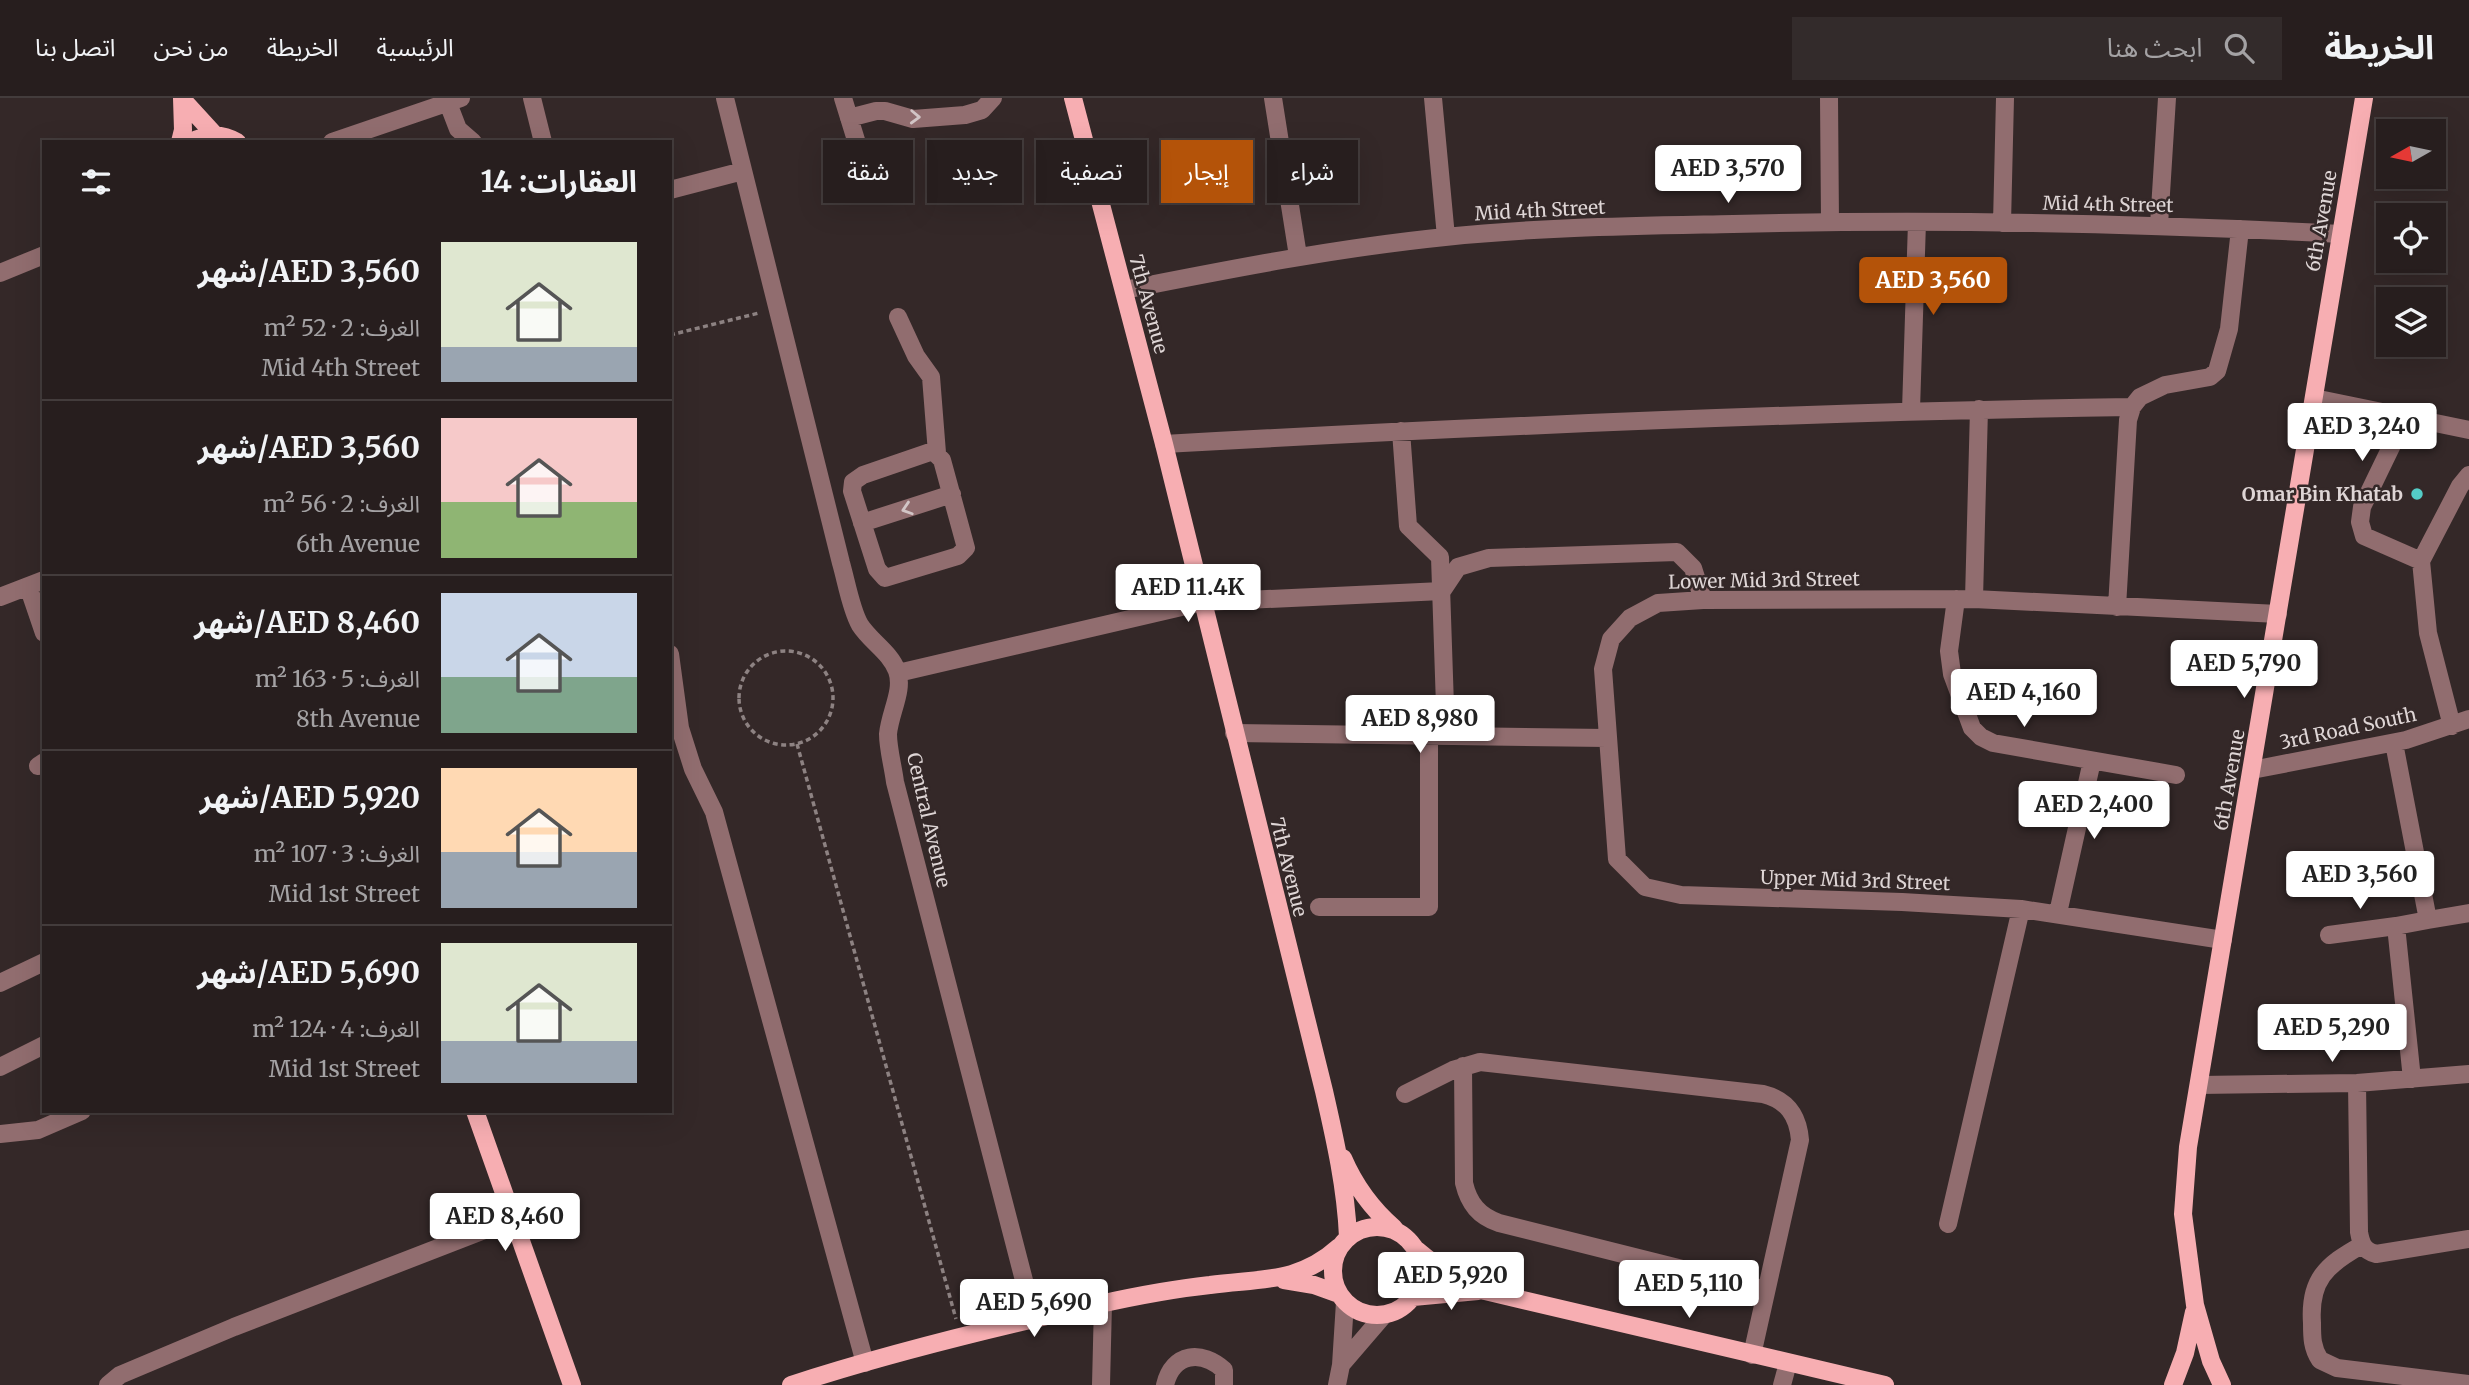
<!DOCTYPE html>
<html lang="ar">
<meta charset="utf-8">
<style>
body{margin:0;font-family:Merriweather,"Noto Sans Arabic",serif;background:#332b2b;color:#f1f3f6;direction:rtl;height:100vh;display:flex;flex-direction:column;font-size:26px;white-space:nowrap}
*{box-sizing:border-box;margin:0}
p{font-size:23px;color:#a4a2a4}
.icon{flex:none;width:38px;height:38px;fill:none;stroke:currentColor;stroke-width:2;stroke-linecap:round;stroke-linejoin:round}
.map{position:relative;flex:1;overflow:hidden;direction:ltr}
.panel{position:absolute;left:42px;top:42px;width:630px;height:973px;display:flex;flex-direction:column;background:#271e1e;border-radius:0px;box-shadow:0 7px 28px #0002,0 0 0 2px #433c3c;direction:rtl}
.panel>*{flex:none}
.banner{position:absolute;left:693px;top:42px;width:665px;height:63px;direction:rtl;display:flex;gap:14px}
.needle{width:46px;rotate:261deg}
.buttons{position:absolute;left:2376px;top:21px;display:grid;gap:14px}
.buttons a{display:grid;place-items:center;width:70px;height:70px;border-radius:0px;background:#271e1e;box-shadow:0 7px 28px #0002,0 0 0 2px #433c3c;font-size:35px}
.price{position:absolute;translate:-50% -60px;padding:0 16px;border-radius:7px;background:#fff;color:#222;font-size:23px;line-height:46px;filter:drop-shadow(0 2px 4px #0008)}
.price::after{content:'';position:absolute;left:50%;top:42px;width:21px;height:16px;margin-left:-10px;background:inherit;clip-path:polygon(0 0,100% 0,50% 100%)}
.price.on{background:#b45309;color:#fff}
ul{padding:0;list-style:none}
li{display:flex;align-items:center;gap:21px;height:175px;padding:0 35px}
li+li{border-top:2px solid #433c3c}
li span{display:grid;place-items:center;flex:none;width:196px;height:140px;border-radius:0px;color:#555}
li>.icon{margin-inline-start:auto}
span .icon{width:84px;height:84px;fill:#fffc;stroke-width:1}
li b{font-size:30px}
h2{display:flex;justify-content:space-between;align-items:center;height:84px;padding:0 35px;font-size:30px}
.tag{padding:0 24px;border-radius:0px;background:#271e1e;box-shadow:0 7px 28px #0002,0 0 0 2px #433c3c;font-size:24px;line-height:63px}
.tag.on{background:#b45309;color:#fff}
header{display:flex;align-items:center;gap:42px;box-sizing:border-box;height:98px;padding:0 35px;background:#271e1e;border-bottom:2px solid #433c3c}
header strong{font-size:33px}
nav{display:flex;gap:38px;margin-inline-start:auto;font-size:24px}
.search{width:490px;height:63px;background:#332b2b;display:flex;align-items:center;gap:18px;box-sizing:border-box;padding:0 24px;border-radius:0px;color:#a4a2a4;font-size:26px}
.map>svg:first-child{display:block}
</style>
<header>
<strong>الخريطة</strong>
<div class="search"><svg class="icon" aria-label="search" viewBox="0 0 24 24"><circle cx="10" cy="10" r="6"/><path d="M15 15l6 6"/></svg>ابحث هنا</div>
<nav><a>الرئيسية</a><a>الخريطة</a><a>من نحن</a><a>اتصل بنا</a></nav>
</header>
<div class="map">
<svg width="2469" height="1287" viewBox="0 0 2469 1287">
<rect width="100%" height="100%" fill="#342828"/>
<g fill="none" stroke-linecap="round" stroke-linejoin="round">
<path stroke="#8d8282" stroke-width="3.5" stroke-dasharray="5 3.5" stroke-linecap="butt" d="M 670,237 L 759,215
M739 600a47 47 0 1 1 94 0a47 47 0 1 1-94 0Z
M 797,646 L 956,1221"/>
<path stroke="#916d6f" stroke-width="18" d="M 532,0 L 543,44
M 725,0 L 841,465 C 846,482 851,512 860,527 C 871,544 890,554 897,573 C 904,592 890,614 888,636 C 888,651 893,668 895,684 L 1034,1221
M 843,0 L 873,97
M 1273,0 L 1298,158
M 1433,0 L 1446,139
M 1829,0 L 1830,124
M 448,5 L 458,31 L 473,44
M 849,20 L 876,13 L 885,13 L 913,21 L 965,17 L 982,12 L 993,0
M 332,44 L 461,0
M 670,92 L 743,73
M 2002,125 L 2005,0
M 2159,127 L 2167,0
M 0,175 L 44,157
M 1124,192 C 1230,171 1337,150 1445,139 C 1540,129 1637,128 1733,126 C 1935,121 2138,125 2340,136
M 898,219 L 916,258 L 931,279 L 937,355
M 2314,300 L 2469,332
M 1911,312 L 1917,124
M 2406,318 L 2362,409 L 2360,424 L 2364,438 L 2421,463
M 1401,333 L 1408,428 L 1440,459 L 1446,638
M 1164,346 C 1486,328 1809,314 2132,309
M 933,353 L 942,362 L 966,450 L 958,458 L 885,480 L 877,471 L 852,393 L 853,384 L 863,377 Z
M 862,425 L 952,396
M 28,488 L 44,535
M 0,499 L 44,482
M 1956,501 L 1949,553 L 1952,576 L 1972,630 L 1981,639 L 1993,645 L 2176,677
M 1974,501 L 1979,311
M 2117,509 L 2128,322 L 2132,309 L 2140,299 L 2165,287 L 2210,279 L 2217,273 L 2229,231 L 2240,131
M 670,556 L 680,630 L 693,671 L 714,714 L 865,1265
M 898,575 L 1203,504 L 1442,493 L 1458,469 L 1489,460 L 1677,454 L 1693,470 L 1703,502
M 2452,628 L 2428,535 L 2421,463 L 2460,388 L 2469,377
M 1234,635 L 1607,640
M 2394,645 L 2428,822 L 2396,828 L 2412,981
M 38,668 L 44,664
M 2252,672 L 2406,642 L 2469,621
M 1319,809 L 1429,809 L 1429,638
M 2058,815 L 2092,663
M 2428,822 L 2469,815
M 2329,837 L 2396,828
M 2223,842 L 2021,811 L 1902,804 L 1681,797 L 1645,789 L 1617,761 L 1603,571 L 1611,541 L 1630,520 L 1658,505 L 1703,502 L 1974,501 L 2278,516
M 0,885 L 44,864
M 1463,968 L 1464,1085 C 1469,1106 1479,1118 1499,1125 L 1766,1192
M 0,969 L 44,947
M 2357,985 L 2359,1134 C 2361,1146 2364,1153 2376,1156 L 2469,1141
M 2199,987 L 2357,985 L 2469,976
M 1405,996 L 1453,972 L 1480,964 L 1763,996 C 1787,1002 1798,1017 1800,1042 L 1752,1257
M 0,1036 L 38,1032 L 82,1013
M 1948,1126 L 2021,811
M 2362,1147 C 2326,1167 2309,1182 2312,1225 C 2312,1239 2312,1250 2320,1262 L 2337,1270 L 2469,1286
M 1341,1267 L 1384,1217
M 108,1287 L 120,1277 L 234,1229 L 513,1121
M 1101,1287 L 1103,1205
M 1165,1287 C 1173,1254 1202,1252 1224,1272 L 1224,1287
M 1337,1287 L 1341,1267 L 1345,1204
M 1782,1287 L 1788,1265"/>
<path stroke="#f7aeb2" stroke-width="18" d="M 1073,0 L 1164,346 L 1324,993 C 1335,1041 1346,1090 1348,1139
M 182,1 L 215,37
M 180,44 L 183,32 L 182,0
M 191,44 C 206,36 222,35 237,44
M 475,1013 L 572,1287
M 1343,1060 C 1355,1088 1371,1110 1394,1130
M1333 1173a44 44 0 1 1 88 0a44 44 0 1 1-88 0Z
M 1417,1152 C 1438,1170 1459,1183 1485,1193 L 1885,1287
M 1284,1182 L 1314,1187 L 1339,1196
M 1413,1199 L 1478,1193
M 791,1287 C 892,1254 996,1229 1100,1206 C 1136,1198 1173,1191 1210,1187 C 1260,1180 1298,1186 1339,1149
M 2173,1287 L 2185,1255 L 2194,1214
M 2222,1287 L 2211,1263 L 2195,1207 L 2183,1116 L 2188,1049 L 2364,0"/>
</g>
<defs><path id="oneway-chevron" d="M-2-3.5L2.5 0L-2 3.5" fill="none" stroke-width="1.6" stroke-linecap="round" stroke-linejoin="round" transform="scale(1.75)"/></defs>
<g stroke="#d2c5c6">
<use href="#oneway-chevron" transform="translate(915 19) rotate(2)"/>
<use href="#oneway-chevron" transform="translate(907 411) rotate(162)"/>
</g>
<circle fill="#54cdc7" stroke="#342828" stroke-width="2.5" cx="2417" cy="396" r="7"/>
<g text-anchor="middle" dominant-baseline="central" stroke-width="5" stroke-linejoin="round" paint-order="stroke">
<g font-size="19" fill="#ded5d5" stroke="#342828">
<text transform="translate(2108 106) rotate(1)">Mid 4th Street</text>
<text transform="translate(1540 112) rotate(-3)">Mid 4th Street</text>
<text transform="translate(2321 123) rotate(-80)">6th Avenue</text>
<text transform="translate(1149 206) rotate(75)">7th Avenue</text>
<text transform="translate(1764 482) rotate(-1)">Lower Mid 3rd Street</text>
<text transform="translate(2348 630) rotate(-12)">3rd Road South</text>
<text transform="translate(2229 682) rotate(-80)">6th Avenue</text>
<text transform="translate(929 722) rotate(77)">Central Avenue</text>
<text transform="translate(1289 769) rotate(76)">7th Avenue</text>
<text transform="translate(1855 782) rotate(2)">Upper Mid 3rd Street</text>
</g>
<g font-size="19" font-weight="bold" fill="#ded5d5" stroke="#342828" text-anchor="end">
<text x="2403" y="396">Omar Bin Khatab</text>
</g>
</g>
</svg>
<div class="buttons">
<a><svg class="needle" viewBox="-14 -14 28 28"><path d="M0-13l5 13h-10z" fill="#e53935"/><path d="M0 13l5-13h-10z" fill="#a4a2a4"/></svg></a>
<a><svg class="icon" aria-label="locate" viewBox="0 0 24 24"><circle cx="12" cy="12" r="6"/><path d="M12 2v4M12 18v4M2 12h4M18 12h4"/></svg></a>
<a><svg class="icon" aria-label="layers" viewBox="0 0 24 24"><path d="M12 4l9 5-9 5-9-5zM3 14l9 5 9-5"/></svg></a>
</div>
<b class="price" style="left:1728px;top:107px">AED 3,570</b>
<b class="price on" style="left:1933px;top:219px">AED 3,560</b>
<b class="price" style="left:2362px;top:365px">AED 3,240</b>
<b class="price" style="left:1188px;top:526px">AED 11.4K</b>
<b class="price" style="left:2244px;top:602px">AED 5,790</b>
<b class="price" style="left:2024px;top:631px">AED 4,160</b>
<b class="price" style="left:1420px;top:657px">AED 8,980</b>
<b class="price" style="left:2094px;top:743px">AED 2,400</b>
<b class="price" style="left:2360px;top:813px">AED 3,560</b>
<b class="price" style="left:2332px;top:966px">AED 5,290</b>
<b class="price" style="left:505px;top:1155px">AED 8,460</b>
<b class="price" style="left:1451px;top:1214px">AED 5,920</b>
<b class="price" style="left:1689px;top:1222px">AED 5,110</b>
<b class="price" style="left:1034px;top:1241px">AED 5,690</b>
<div class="banner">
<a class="tag">شراء</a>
<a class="tag on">إيجار</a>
<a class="tag">تصفية</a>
<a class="tag">جديد</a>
<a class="tag">شقة</a>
</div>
<section class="panel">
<h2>العقارات: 14<svg class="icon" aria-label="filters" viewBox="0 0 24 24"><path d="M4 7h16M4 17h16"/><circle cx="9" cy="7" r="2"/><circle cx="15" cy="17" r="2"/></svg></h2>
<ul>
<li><span style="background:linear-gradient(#dfe7d0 75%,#9aa5b1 0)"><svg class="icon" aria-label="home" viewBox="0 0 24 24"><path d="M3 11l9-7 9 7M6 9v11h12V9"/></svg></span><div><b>AED 3,560/شهر</b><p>الغرف: 2 · 52 m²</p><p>Mid 4th Street</p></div></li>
<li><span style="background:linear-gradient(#f6c9c9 60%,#8fb573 0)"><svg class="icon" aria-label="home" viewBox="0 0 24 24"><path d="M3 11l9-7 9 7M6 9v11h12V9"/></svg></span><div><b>AED 3,560/شهر</b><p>الغرف: 2 · 56 m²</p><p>6th Avenue</p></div></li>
<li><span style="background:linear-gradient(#c9d6e8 60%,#7fa58c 0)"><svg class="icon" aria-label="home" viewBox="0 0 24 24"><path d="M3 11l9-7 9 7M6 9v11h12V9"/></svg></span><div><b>AED 8,460/شهر</b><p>الغرف: 5 · 163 m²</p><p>8th Avenue</p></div></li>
<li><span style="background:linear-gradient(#ffd9b3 60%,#9aa5b1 0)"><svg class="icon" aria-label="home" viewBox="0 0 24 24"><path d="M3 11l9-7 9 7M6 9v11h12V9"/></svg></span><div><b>AED 5,920/شهر</b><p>الغرف: 3 · 107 m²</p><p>Mid 1st Street</p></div></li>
<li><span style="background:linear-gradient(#dfe7d0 70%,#9aa5b1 0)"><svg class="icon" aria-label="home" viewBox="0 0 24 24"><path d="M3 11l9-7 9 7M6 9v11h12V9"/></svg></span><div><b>AED 5,690/شهر</b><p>الغرف: 4 · 124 m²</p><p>Mid 1st Street</p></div></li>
</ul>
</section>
</div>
